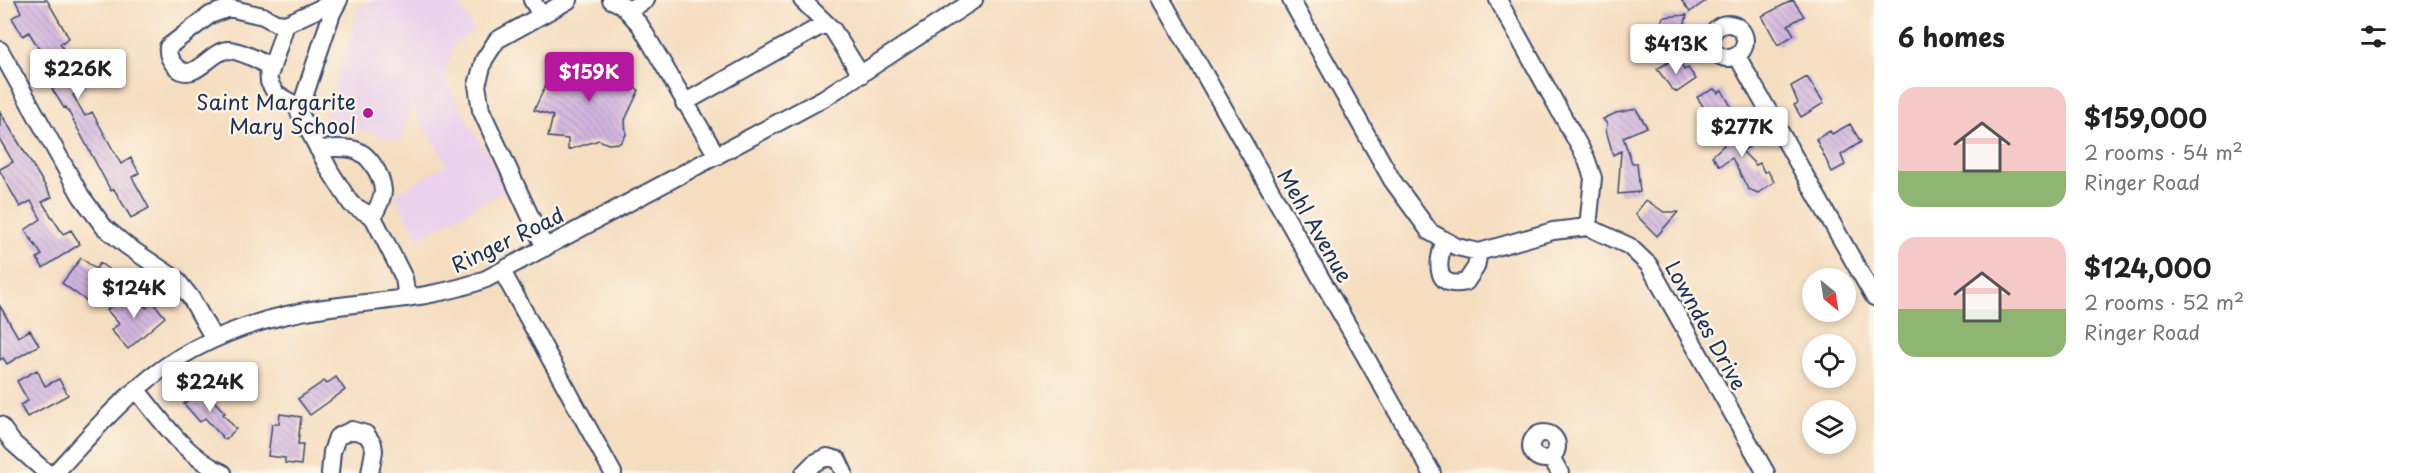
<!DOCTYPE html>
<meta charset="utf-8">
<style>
body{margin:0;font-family:"Playpen Sans",sans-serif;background:#f2f2f2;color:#222;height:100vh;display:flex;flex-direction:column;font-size:22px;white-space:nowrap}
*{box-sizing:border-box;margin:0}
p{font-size:20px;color:#767676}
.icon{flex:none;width:33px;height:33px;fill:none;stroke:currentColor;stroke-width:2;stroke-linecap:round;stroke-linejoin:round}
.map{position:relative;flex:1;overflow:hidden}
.details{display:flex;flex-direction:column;background:#fff;width:540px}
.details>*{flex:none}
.needle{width:39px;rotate:150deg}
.fabs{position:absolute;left:1802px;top:268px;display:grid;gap:12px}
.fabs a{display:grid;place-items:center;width:54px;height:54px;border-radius:50%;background:#fff;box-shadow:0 3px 9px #0003;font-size:30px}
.price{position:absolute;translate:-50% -51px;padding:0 14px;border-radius:6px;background:#fff;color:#222;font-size:20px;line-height:39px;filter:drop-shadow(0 2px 3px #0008)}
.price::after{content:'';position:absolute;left:50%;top:36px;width:18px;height:14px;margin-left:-9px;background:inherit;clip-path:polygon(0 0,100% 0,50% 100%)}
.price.selected{background:#b5179e;color:#fff}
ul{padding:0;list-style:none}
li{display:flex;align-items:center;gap:18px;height:150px;padding:0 24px}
li span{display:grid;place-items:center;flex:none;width:168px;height:120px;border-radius:18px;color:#555}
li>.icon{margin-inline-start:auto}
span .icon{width:72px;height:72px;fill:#fffc;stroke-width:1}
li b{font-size:26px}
h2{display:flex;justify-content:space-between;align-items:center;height:72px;padding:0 24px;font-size:26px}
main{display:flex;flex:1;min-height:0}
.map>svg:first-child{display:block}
</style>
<main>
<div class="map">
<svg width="1874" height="473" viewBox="0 0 1874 473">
<defs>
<pattern id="building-back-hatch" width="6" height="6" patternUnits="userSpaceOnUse" patternTransform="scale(1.5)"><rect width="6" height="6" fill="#d3b5e0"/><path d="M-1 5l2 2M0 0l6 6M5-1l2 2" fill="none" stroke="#aa94b9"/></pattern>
</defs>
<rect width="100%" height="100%" fill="#fcf5e5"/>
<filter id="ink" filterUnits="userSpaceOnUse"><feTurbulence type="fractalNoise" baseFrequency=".0167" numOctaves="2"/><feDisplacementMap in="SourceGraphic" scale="12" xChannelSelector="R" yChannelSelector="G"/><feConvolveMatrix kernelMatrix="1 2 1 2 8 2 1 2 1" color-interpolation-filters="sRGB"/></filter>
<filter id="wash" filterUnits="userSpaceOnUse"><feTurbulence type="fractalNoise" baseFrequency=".008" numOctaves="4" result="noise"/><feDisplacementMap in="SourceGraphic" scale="24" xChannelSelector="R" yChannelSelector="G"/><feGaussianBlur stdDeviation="1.35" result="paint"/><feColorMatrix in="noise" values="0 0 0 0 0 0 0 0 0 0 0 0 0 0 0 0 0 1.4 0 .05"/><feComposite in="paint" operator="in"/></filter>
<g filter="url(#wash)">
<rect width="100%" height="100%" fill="#f5ddc0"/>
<path fill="#ead1ec" d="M 373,0 L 456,0 L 474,30 L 455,43 L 444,78 L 507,190 L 418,238 L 395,195 L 447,164 L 411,107 L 400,142 L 325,119 L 359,7 Z"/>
<g id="blocks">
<path fill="url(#building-back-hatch)" d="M 15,0 L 47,0 L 69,38 L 60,44 L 87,87 L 73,95 L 85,116 L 92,112 L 121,164 L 131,158 L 139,173 L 132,177 L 149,208 L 131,218 L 114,189 L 111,191 L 66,107 L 64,108 L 52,89 L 55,88 L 43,67 L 48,64 L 29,32 L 23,36 L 12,18 L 21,12 Z
M 1681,0 L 1707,0 L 1690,12 Z
M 1793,0 L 1804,16 L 1788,25 L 1794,35 L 1778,45 L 1762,16 Z
M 1687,15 L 1680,43 L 1672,49 L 1654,45 L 1663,17 Z
M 597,58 L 627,60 L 624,82 L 639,90 L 625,120 L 626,135 L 620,143 L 608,144 L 599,140 L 568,150 L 568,139 L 548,137 L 553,116 L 534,110 L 546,85 L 569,68 Z
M 1672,60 L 1680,62 L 1684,70 L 1688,68 L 1696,79 L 1677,92 L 1671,88 L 1657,69 Z
M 1807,77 L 1824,103 L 1801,117 L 1794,105 L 1798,103 L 1791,86 Z
M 1714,89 L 1718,93 L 1722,90 L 1733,110 L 1716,120 L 1710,117 L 1697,97 Z
M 1636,109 L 1647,127 L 1623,137 L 1632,163 L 1637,163 L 1640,192 L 1618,194 L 1621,151 L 1613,155 L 1606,130 L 1607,124 L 1603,119 L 1616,113 Z
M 0,112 L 52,197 L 42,202 L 63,234 L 71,230 L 80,244 L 43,268 L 37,258 L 42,255 L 25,230 L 41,219 L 31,201 L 20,207 L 0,171 L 0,169 L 13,162 L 0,140 Z
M 1732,123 L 1748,135 L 1754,144 L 1742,151 L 1756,165 L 1760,163 L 1764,172 L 1768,171 L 1774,182 L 1758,193 L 1748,189 L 1732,158 L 1720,166 L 1712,156 L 1724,145 L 1715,132 Z
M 1850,124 L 1861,142 L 1841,155 L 1845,165 L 1832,172 L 1816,139 L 1830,131 L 1832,134 Z
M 1646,200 L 1664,212 L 1678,212 L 1657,236 L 1635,214 Z
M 81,258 L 96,269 L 100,263 L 118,276 L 99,301 L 96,298 L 92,305 L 62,283 Z
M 130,290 L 146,308 L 153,302 L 165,317 L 128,349 L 111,330 L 119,324 L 107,310 Z
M 0,306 L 18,337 L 30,330 L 39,345 L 7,364 L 3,358 L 0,360 Z
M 37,370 L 45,386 L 59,379 L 68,395 L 27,417 L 20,405 L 28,401 L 17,381 Z
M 336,377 L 345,390 L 310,415 L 298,399 L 324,381 L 326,384 Z
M 202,388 L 225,413 L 223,414 L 236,429 L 225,440 L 205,418 L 200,422 L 184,404 Z
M 280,414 L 301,417 L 298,444 L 303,444 L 301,465 L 285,463 L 285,458 L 268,456 L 272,424 L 279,424 Z"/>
</g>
</g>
<g filter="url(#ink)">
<use href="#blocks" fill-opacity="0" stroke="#3c496d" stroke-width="1.5"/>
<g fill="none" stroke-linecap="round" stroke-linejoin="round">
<defs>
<path id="minor" d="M 339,0 L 332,13 L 299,112 L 330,171 L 351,204 L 373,217 L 404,278 L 407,298
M 532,0 L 541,15
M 611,0 L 622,5 L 640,25 L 717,156
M 802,0 L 833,30 L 861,75
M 1162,0 L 1432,473
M 1291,0 L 1392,180 L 1430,232 L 1457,247 L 1479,252 L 1553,231 L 1588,227 L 1629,246 L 1649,265 L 1766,473
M 1498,0 L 1586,158 L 1593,178 L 1588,227
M 627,11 L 646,0
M1711 41a17 17 0 1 1 34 0a17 17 0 1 1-34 0Z
M 0,50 L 81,196 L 104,227 L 127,246 L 176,279 L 191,298 L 214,339
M 1737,56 L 1874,297
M 270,73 L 286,24
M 684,103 L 826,23
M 300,108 L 276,94 L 269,82 L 268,67 C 260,60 240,51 229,50 C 211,49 194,85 176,67 C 170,61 167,55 168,47 L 210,15 L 229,8 L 263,16 L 276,23 L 286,24 L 338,0
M 318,149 C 329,148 340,147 351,149 C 368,151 382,175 383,191 C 383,199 376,210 373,217
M 1445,240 C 1437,261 1433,290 1466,282 L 1476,267 L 1479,252
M 545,248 L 481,110 L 477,85 L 484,60 L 497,40 L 569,0
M 502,271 L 613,473
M 136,389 C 161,420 186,457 223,473
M 0,425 L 13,443 L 47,473
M1531 446a13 13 0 1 1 26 0a13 13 0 1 1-26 0Z
M 1551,457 L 1560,473
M 55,473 C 82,444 108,413 138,388 C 190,342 256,318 324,308 C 379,300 434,299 486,279 L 824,98 L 974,0
M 330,473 L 332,452 L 337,437 L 352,430 L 366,434 L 373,444 L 374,451 L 370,473
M 804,473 L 814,463 L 827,457 L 838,460 L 844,473"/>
</defs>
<use href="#minor" stroke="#3c496d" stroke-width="20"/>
<use href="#minor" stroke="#fff" stroke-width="16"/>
</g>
</g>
<circle fill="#b5179e" stroke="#fcf5e5" stroke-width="2" cx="368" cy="113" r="6"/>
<g text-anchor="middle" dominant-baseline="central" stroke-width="5" stroke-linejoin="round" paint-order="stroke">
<g font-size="21" fill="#1b2f5e" stroke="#fcf5e5" text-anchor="end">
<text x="356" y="101">Saint Margarite<tspan x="356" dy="24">Mary School</tspan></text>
</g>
<g font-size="21" fill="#1b2f5e" stroke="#fcf5e5">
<text transform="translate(1316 225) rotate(60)">Mehl Avenue</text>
<text transform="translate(507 239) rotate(-26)">Ringer Road</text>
<text transform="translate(1707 325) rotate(61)">Lowndes Drive</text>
</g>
</g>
</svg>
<div class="fabs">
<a><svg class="needle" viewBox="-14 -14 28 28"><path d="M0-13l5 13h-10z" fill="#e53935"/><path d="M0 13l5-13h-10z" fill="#767676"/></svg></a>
<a><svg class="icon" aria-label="locate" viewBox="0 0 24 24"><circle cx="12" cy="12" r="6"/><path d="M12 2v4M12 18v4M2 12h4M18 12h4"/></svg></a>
<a><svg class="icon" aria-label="layers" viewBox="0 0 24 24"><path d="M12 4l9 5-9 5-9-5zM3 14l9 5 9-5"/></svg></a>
</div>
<b class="price" style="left:1676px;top:75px">$413K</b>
<b class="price" style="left:78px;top:100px">$226K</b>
<b class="price selected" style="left:589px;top:103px">$159K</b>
<b class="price" style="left:1742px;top:158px">$277K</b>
<b class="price" style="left:134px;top:319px">$124K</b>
<b class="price" style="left:210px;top:413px">$224K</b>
</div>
<section class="details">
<h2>6 homes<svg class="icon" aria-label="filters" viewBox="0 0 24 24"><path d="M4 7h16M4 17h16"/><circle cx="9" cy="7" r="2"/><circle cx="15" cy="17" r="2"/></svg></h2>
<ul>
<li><span style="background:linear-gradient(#f6c9c9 70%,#8fb573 0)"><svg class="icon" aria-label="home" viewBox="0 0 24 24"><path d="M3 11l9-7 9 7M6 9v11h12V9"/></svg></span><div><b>$159,000</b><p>2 rooms · 54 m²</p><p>Ringer Road</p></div></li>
<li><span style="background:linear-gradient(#f6c9c9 60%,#8fb573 0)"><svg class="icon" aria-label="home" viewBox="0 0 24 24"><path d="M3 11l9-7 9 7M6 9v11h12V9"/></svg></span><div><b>$124,000</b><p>2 rooms · 52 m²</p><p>Ringer Road</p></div></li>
</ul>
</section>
</main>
